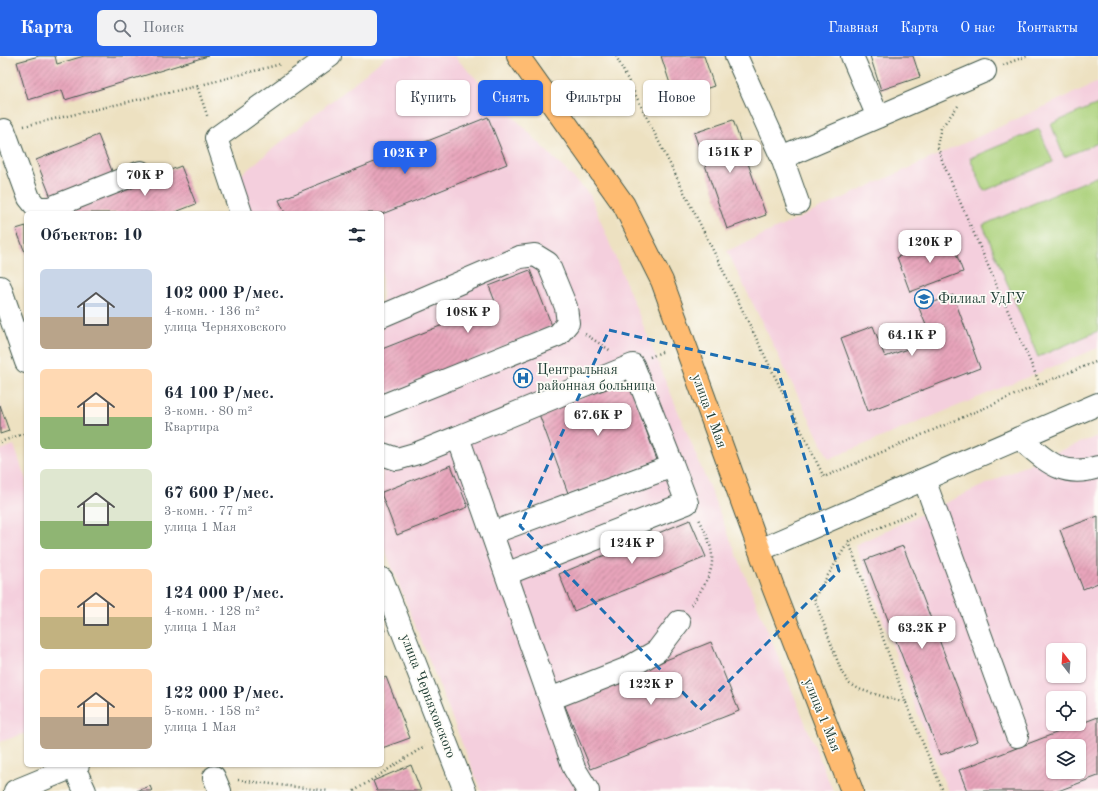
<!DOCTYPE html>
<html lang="ru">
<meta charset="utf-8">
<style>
body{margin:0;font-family:"Old Standard TT",serif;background:#f2f2f3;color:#1f2937;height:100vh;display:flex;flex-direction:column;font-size:15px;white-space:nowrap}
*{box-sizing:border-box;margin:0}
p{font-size:13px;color:#747a83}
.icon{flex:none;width:22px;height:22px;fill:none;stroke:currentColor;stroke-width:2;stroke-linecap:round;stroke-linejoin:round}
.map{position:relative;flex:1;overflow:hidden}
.drawer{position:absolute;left:24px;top:155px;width:360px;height:556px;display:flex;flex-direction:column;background:#fff;border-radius:6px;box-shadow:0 1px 3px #0004}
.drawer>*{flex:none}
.banner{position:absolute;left:396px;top:24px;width:380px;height:36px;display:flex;gap:8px}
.needle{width:26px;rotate:343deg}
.controls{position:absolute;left:1046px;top:587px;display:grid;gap:8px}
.controls a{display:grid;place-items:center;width:40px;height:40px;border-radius:6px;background:#fff;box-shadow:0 1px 3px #0004;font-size:20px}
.price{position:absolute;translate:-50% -34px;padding:0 9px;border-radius:8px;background:#fff;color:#222;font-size:13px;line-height:26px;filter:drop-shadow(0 1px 2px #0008)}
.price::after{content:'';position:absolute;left:50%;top:24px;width:12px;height:9px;margin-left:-6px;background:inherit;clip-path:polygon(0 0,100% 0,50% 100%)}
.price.current{background:#2563eb;color:#fff}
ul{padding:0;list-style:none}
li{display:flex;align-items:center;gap:12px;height:100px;padding:0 16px}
li span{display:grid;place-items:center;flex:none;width:112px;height:80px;border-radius:6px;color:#555}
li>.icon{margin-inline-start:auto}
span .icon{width:48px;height:48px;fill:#fffc;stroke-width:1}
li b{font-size:17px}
h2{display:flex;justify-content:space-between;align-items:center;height:48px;padding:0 16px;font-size:17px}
.chip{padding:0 14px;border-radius:6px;background:#fff;box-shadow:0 1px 3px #0004;font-size:14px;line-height:36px}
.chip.current{background:#2563eb;color:#fff}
header{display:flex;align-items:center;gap:24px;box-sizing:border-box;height:56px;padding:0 20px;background:#2563eb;color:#fff}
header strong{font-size:19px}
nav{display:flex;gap:22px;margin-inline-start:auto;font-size:14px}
.search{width:280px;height:36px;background:#f2f2f3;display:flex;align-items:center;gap:10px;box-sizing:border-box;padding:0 14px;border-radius:6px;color:#747a83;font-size:15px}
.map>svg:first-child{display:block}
</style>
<header>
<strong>Карта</strong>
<div class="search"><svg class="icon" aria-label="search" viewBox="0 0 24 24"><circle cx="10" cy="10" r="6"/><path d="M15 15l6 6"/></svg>Поиск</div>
<nav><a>Главная</a><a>Карта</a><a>О нас</a><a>Контакты</a></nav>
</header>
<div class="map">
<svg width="1098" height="735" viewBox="0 0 1098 735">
<defs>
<pattern id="building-hatch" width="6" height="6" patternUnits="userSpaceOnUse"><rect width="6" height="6" fill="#e8a4bb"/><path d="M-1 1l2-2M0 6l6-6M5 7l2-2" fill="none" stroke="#bb8799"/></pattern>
</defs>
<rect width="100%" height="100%" fill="#fdfcf7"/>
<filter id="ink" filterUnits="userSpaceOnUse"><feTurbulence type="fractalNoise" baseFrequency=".025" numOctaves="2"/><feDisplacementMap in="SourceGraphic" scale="8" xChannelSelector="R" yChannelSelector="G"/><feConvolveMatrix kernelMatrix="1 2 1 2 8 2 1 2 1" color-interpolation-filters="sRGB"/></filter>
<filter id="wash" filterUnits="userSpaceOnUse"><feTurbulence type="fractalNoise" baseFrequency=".012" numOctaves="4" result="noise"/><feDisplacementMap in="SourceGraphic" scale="16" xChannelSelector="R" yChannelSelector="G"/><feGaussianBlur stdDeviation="0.9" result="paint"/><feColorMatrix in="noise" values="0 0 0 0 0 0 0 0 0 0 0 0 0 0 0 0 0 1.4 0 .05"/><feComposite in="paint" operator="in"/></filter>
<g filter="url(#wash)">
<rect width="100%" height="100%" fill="#ede1c1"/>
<path fill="#f4cfdd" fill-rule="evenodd" d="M 387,0 L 454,0 L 590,139 L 833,735 L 481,735 L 382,486 L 382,157 L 251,157 L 237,122 Z
M 1098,26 L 1098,292 L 829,403 L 727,195 Z
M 1098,380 L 1098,735 L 948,735 L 935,704 L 855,489 L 1046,400 ZM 1053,594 L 1079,594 L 1079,620 L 1053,620 ZM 1053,642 L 1079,642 L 1079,668 L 1053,668 ZM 1053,690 L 1079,690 L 1079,716 L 1053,716 Z
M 14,389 L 26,424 L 26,677 L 0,686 L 0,394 Z"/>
<path fill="#acd17b" stroke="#668758" d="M 1098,48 L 1098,87 L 1064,101 L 1051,68 Z
M 1039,73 L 1053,106 L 984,135 L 970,102 Z
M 1098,120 L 1098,275 L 1038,301 L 983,169 Z"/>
<g id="blocks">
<path fill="url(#building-hatch)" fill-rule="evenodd" d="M 39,0 L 55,0 L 57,8 L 84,0 L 208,0 L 65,44 L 62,34 L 28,44 L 17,6 Z
M 661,0 L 704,0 L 714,30 L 675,43 Z
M 870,0 L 913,0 L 920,21 L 881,34 Z
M 488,61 L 507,108 L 382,158 L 382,157 L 285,157 L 279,144 Z
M 733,64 L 766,159 L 727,173 L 694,77 Z
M 98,79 L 114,120 L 52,144 L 36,104 Z
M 181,110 L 196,148 L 173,157 L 59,157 Z
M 26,170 L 26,199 L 16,173 Z
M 950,181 L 963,216 L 910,236 L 897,201 Z
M 530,214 L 552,270 L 382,338 L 382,293 L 496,248 L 489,230 Z
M 953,239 L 980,312 L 868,355 L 841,282 L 873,270 L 885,301 L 932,284 L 919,252 Z
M 628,325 L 657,404 L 568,437 L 539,358 Z
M 0,349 L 9,375 L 0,378 Z
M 451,409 L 468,451 L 397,479 L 382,440 L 382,436 Z
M 1098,460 L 1098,527 L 1083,533 L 1060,474 Z
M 690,464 L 706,501 L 574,555 L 559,518 Z
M 903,490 L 978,685 L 940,699 L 865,504 Z
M 382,566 L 385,575 L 382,576 Z
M 711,586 L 739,655 L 591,713 L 563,645 Z
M 386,621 L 410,682 L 382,692 L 382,623 Z
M 1098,661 L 1098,720 L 1058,735 L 967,735 L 959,714 ZM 1053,690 L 1079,690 L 1079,716 L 1053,716 Z
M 411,709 L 421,735 L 377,735 L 373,725 Z
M 150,730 L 152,735 L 137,735 Z"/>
</g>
</g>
<g filter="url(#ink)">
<use href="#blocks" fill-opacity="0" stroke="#3e5649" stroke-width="1"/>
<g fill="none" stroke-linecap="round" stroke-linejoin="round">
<defs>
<path id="minor" d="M 736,0 L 782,102 L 798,147
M 852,0 L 878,61
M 4,74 L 29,142 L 37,152 L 50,152 L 141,116
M 782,102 L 985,15
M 241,157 L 216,82 L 330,0
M 0,231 L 26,306
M 382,260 L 520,201 L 535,199 L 548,207 L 566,251 L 568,267 L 558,279 L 382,350
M 458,381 L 633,309 L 673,410 L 492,477
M 1019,382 C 1046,404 1061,423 1098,411
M 382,398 L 397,403 L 418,397 L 458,381 L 574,712 L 588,735
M 924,423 L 1017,680
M 760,494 L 1098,348
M 506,518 L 687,447 L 673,410
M 382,523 L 465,735
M 550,643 L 626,613 L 657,595 L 679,566
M 74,711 L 85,735
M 214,721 L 220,735
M 15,735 L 78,709"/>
<path id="major" d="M 518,0 L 624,149 L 662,225 L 773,531 L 852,735"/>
</defs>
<use href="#minor" stroke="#3e5649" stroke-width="24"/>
<use href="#major" stroke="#3e5649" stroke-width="24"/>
<path stroke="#3e5649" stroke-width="2.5" stroke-dasharray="1 3" stroke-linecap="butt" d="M 616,0 L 717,202 L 824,421 L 1040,328
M 1003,9 L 1027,0
M 197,30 L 281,8
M 958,50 L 941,72 L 937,89 L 943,107 L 1040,328 L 1098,305
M 24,70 L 197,30 L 208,62
M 585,278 L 611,295
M 650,301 L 664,295
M 0,386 L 26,377
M 915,456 L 849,485 L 814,542 L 842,617 L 850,628 L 861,634 L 906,647 L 943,735
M 849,486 L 906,647
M 691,549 C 716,514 719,502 699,463
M 238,724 L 329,735
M 354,735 L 425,690"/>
<use href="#minor" stroke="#fff" stroke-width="22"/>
<use href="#major" stroke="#febb71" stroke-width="22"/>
</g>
</g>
<path fill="none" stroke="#1f6fb2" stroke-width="3" stroke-dasharray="8 5" stroke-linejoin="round" d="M 609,274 L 778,314 L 839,515 L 700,654 L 520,470 Z"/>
<defs>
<symbol id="university-ring" viewBox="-11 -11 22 22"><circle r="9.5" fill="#fdfcf7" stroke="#1f6fb2" stroke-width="1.5"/><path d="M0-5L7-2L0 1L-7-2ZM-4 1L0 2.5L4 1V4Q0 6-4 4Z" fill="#1f6fb2"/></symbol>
<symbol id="hospital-ring" viewBox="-11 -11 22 22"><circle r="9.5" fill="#fdfcf7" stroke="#1f6fb2" stroke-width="1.5"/><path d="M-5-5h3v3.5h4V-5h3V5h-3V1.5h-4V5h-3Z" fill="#1f6fb2"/></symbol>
</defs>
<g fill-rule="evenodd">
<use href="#university-ring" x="913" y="232" width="22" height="22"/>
<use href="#hospital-ring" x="512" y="311" width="22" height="22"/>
</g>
<g text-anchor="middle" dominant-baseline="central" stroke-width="3.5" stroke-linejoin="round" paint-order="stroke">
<g font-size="14" fill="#1f3d34" stroke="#fdfcf7" text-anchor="start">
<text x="938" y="243">Филиал УдГУ</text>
<text x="537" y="314">Центральная<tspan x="537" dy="16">районная больница</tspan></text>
</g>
<g font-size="14" fill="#1f3d34" stroke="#fdfcf7">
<text transform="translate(709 355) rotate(70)">улица 1 Мая</text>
<text transform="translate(428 640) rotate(69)">улица Черняховского</text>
<text transform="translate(822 659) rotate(68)">улица 1 Мая</text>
</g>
</g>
</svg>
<div class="controls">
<a><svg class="needle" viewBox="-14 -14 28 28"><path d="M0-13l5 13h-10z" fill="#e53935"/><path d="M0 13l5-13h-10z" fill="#747a83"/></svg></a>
<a><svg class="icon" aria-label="locate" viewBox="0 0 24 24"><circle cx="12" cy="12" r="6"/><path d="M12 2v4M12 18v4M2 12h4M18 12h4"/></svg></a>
<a><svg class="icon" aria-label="layers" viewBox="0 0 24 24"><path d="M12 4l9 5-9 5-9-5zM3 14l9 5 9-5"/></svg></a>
</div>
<b class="price" style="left:730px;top:118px">151K ₽</b>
<b class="price current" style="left:405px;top:119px">102K ₽</b>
<b class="price" style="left:145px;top:141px">70K ₽</b>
<b class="price" style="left:930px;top:208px">120K ₽</b>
<b class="price" style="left:468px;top:278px">108K ₽</b>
<b class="price" style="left:912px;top:301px">64.1K ₽</b>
<b class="price" style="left:598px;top:381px">67.6K ₽</b>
<b class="price" style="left:632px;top:509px">124K ₽</b>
<b class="price" style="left:922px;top:594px">63.2K ₽</b>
<b class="price" style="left:651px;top:650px">122K ₽</b>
<div class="banner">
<a class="chip">Купить</a>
<a class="chip current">Снять</a>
<a class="chip">Фильтры</a>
<a class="chip">Новое</a>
</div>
<section class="drawer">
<h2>Объектов: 10<svg class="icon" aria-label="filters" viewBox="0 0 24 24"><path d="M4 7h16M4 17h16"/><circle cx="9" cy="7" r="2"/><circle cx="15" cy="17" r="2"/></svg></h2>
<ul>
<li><span style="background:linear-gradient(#c9d6e8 60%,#b9a48a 0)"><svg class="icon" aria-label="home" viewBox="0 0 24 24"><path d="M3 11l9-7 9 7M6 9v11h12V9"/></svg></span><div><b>102 000 ₽/мес.</b><p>4-комн. · 136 m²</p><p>улица Черняховского</p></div></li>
<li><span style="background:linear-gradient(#ffd9b3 60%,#8fb573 0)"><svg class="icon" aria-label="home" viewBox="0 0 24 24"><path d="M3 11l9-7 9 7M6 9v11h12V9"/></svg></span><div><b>64 100 ₽/мес.</b><p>3-комн. · 80 m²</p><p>Квартира</p></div></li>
<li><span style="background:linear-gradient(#dfe7d0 65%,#8fb573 0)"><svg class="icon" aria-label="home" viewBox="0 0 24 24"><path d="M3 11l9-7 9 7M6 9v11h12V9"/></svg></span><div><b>67 600 ₽/мес.</b><p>3-комн. · 77 m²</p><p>улица 1 Мая</p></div></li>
<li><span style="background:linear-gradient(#ffd9b3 60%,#c2b280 0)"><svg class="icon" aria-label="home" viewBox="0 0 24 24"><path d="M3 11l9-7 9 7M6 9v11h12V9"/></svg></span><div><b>124 000 ₽/мес.</b><p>4-комн. · 128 m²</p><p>улица 1 Мая</p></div></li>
<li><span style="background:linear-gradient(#ffd9b3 60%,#b9a48a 0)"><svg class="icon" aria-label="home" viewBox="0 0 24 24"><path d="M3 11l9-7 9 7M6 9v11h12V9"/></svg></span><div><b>122 000 ₽/мес.</b><p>5-комн. · 158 m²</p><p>улица 1 Мая</p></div></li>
</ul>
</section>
</div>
